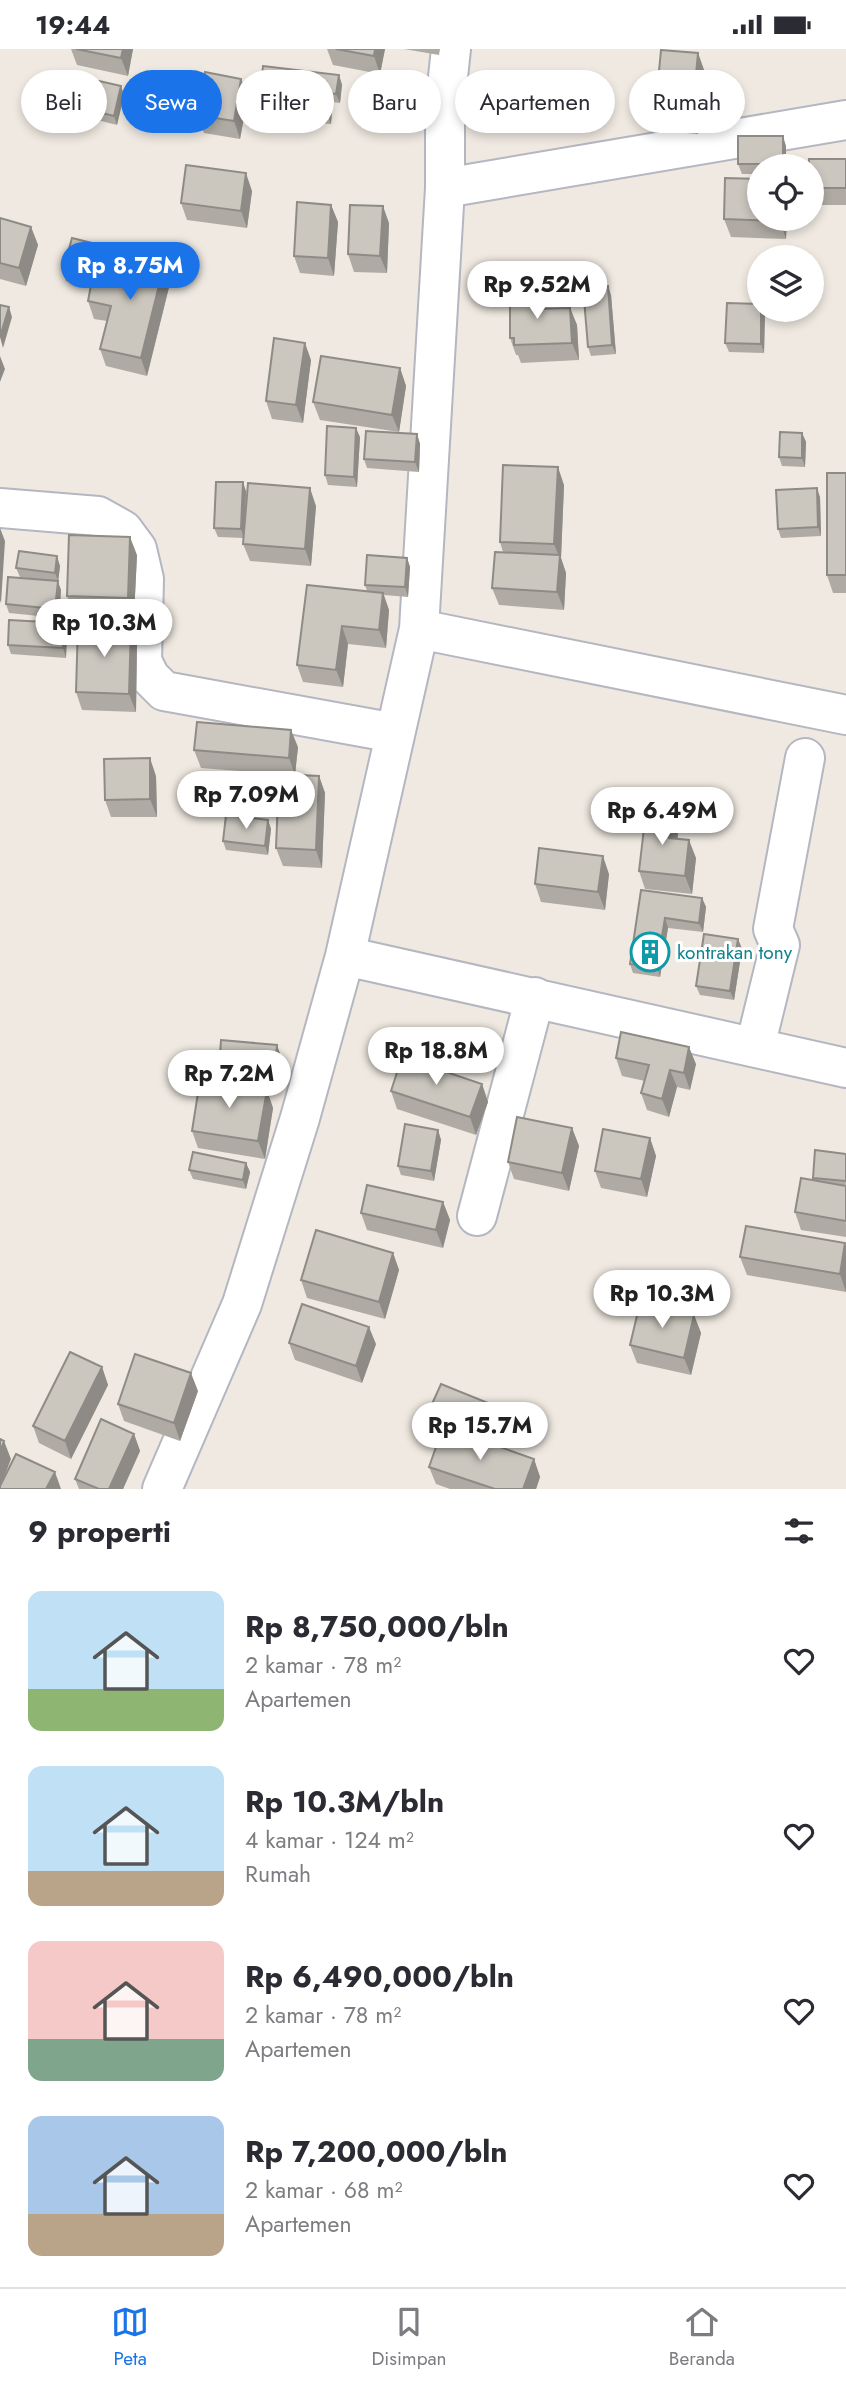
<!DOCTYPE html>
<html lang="id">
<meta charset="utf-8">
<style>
body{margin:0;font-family:Jost,sans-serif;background:#f2f2f3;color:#2b2b33;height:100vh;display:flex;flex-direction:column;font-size:26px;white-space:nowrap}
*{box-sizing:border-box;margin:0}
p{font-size:23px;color:#7c7c81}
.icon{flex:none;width:38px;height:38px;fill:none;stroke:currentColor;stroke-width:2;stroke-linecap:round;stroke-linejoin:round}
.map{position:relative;height:1440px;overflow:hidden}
.sheet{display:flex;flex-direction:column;background:#fff;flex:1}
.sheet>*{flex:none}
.banner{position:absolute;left:21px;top:21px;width:805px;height:63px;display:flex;gap:14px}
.tools{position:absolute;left:747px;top:105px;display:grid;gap:14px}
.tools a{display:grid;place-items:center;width:77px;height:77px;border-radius:50%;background:#fff;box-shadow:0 4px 10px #0003;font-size:35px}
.price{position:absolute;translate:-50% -60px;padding:0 16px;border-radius:24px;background:#fff;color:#222;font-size:23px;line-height:46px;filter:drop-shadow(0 2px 4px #0008)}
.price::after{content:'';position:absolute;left:50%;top:42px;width:21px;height:16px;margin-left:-10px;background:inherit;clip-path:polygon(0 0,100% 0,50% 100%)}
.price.current{background:#1a73e8;color:#fff}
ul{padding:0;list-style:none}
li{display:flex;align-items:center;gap:21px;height:175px;padding:0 28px}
li span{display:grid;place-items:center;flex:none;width:196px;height:140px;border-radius:14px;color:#555}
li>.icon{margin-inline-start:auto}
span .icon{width:84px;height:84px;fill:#fffc;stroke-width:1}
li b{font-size:30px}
h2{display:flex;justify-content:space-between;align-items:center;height:84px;padding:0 28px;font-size:30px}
.tag{padding:0 24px;border-radius:32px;background:#fff;box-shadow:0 4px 10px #0003;font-size:24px;line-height:63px}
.tag.current{background:#1a73e8;color:#fff}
.status{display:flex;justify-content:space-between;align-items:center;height:49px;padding:0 35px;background:#fff;direction:ltr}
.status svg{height:19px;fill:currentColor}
.menu{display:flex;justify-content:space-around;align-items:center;height:98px;border-top:2px solid #e1e1e2;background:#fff;font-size:19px;color:#7c7c81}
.menu a{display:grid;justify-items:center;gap:4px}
.menu .current{color:#1a73e8}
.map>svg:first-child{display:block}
</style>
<div class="status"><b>19:44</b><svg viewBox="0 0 49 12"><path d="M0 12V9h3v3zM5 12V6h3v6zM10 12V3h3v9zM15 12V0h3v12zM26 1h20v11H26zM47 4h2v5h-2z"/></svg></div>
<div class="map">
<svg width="846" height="1440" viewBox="0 0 846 1440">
<rect width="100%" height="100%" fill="#efe9e1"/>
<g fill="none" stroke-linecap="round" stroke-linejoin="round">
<defs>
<path id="minor" d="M 445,139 L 846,71
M 0,459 L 98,467 L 123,481 L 137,500 L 144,530 L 142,612 L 150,628 L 164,642 L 395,684
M 419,580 L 846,666
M 345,907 L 846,1019
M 755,998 L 780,896 L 773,880 L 805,709
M 477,1167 L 535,948
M 162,1440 L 242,1255 L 300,1069 L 345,907 L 419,580 L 445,139 L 445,56 L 451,0"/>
</defs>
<use href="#minor" stroke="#b4b7c1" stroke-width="42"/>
<use href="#minor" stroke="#fff" stroke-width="38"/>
</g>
<path fill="#afaba4" d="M 71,0 L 133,0 L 128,27 L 77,16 Z
M 327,0 L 385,0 L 380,25 L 333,16 Z
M 404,0 L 440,0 L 439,6 Z
M 698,4 L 704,21 L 698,85 L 662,82 L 655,64 Z
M 339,26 L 342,36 L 340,54 L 264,44 L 261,35 Z
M 241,30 L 248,47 L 240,90 L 204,84 L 197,66 Z
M 124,46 L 117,76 L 69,64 L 66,55 Z
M 329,54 L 332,63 L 331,75 L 269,71 L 266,61 Z
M 786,97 L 786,117 L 760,117 L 760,125 L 742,125 L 738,115 Z
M 846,110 L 846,156 L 816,156 L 812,146 L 812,117 Z
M 252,142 L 247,179 L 187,171 L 181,154 Z
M 331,156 L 338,173 L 334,227 L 300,224 L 294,207 Z
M 0,169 L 31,178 L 38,196 L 26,237 L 0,230 Z
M 724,170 L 787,170 L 786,190 L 731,188 Z
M 389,174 L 387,224 L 354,223 L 348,205 Z
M 112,199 L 115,209 L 108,235 L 116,236 L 172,226 L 147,327 L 106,317 L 100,300 L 107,272 L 94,270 L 88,252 L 91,238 L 66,232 L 63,222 Z
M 534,239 L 541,260 L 570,259 L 577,276 L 579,311 L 521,314 L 518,306 L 516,306 L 510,289 Z
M 611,246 L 616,305 L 591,307 L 588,298 Z
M 765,264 L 764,304 L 729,303 L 725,294 Z
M 311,311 L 303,374 L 272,370 L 266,352 Z
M 400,319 L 406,337 L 399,383 L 320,371 L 313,353 Z
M 802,384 L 806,393 L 805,418 L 782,417 L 779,408 Z
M 417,385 L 420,395 L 419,423 L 367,419 L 364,410 Z
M 360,388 L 357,438 L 328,436 L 325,426 Z
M 846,424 L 846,544 L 833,544 L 827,526 Z
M 564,436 L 561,509 L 566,524 L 564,561 L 499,556 L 492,539 L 503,503 L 500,493 Z
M 246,442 L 245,480 L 316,457 L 311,517 L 250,512 L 243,495 L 244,489 L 218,488 L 214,479 Z
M 820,448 L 821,487 L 781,489 L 778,480 Z
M 137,506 L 134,567 L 73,564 L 67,547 Z
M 407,509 L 410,518 L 408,548 L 384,546 L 389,561 L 386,599 L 348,595 L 343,638 L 303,633 L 297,616 L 367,542 L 365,536 Z
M 60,517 L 58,533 L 61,541 L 59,569 L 9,564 L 6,555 L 38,531 L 20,528 L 16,519 Z
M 67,584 L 66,609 L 11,605 L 8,596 Z
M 137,594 L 136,663 L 82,661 L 76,643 Z
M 298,698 L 295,725 L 319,727 L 325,744 L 322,819 L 283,817 L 276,799 L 279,725 L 201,719 L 194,701 Z
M 156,727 L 157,768 L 111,768 L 105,751 Z
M 272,735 L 276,744 L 275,765 L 226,762 L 222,753 Z
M 672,765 L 678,783 L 678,790 L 696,809 L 692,845 L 645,840 L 639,822 Z
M 268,771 L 271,780 L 268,806 L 226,801 L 223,792 Z
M 609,825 L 605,861 L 541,853 L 535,835 Z
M 641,841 L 702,849 L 706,858 L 703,883 L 668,879 L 660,928 L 633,924 L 630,915 Z
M 738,890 L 742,900 L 734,951 L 700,946 L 696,937 Z
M 616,1009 L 696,1015 L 690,1041 L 677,1038 L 669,1068 L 647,1061 L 641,1044 L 645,1032 L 622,1027 Z
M 283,1013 L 280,1043 L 267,1042 L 273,1059 L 265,1110 L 198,1099 L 192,1082 L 224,1034 L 219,1021 Z
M 482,1035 L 488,1053 L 476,1086 L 397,1060 L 391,1042 Z
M 572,1079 L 579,1097 L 569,1142 L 514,1130 L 508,1113 Z
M 438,1081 L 441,1091 L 434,1132 L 401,1126 L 398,1117 Z
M 650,1089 L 656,1107 L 647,1148 L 601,1139 L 595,1122 Z
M 846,1105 L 846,1188 L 801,1181 L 795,1163 L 814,1131 L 813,1129 Z
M 246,1114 L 250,1123 L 246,1140 L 193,1130 L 189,1121 Z
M 443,1153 L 450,1171 L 443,1199 L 367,1181 L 361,1164 Z
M 846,1197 L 846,1243 L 747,1226 L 740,1208 Z
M 393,1204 L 399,1221 L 385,1270 L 307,1249 L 301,1231 Z
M 694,1266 L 701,1284 L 691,1326 L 637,1314 L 630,1296 Z
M 289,1294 L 376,1295 L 362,1334 L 295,1311 Z
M 102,1318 L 108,1336 L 71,1410 L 39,1394 L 33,1377 Z
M 198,1342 L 180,1392 L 124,1372 L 118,1355 Z
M 432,1355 L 501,1367 L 493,1387 L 435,1364 Z
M 134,1385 L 140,1402 L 123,1440 L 79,1440 L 75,1430 Z
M 534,1410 L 540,1428 L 536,1440 L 450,1440 L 436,1435 L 429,1418 Z"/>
<path fill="#8e8b86" d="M 123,0 L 133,0 L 128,27 L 121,9 Z
M 375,0 L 385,0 L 380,25 L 374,7 Z
M 698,4 L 704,21 L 698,85 L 692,67 Z
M 339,26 L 342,36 L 340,54 L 336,45 Z
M 241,30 L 248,47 L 240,90 L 234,72 Z
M 121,37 L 124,46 L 117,76 L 114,67 Z
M 329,54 L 332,63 L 331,75 L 328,66 Z
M 783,87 L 786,97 L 786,117 L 784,117 L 783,115 Z
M 246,124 L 252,142 L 247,179 L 241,162 Z
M 331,156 L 338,173 L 334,227 L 328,209 Z
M 383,157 L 389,174 L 387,224 L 380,207 Z
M 780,170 L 787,170 L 786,190 L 780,172 Z
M 31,178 L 38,196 L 26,237 L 19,219 Z
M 112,199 L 115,209 L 106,242 L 102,233 Z
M 166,208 L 172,226 L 147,327 L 141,309 Z
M 608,237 L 611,246 L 616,305 L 612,296 Z
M 534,239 L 541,257 L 541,278 L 534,260 Z
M 9,258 L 12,268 L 3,299 L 0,288 Z
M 570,259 L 577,276 L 579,311 L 572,294 Z
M 761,261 L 764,261 L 765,264 L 764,304 L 761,295 Z
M 305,294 L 311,311 L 303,374 L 296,356 Z
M 0,307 L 5,320 L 0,333 Z
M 400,319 L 406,337 L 399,383 L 392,366 Z
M 356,379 L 360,388 L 357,438 L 354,428 Z
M 802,384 L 806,393 L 805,418 L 802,409 Z
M 417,385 L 420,395 L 419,423 L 415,413 Z
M 558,418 L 564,436 L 561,509 L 566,524 L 564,561 L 557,543 L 560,510 L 554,495 Z
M 243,433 L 246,442 L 244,489 L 241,480 Z
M 310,439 L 316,457 L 311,517 L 305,500 Z
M 817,439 L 820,448 L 821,487 L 818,478 Z
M 0,479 L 5,492 L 1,554 L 0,551 Z
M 130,488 L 137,506 L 134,567 L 128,549 Z
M 57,507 L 60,517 L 58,533 L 61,541 L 59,569 L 55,560 L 58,532 L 55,524 Z
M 407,509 L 410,518 L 408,548 L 405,538 Z
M 383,544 L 389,561 L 386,599 L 379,581 Z
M 64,574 L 67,584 L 66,609 L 63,599 Z
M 131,577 L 137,594 L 136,663 L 129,645 Z
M 342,577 L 348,595 L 343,638 L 336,621 Z
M 291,681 L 298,698 L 295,726 L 289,709 Z
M 150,709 L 156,727 L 157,768 L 150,750 Z
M 319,727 L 325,744 L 322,819 L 316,801 Z
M 272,735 L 276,744 L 275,765 L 271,755 Z
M 672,765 L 678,783 L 675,806 L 669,789 Z
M 268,771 L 271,780 L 268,806 L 265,797 Z
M 689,791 L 696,809 L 692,845 L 685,827 Z
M 603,807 L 609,825 L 605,861 L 598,843 Z
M 702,849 L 706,858 L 703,883 L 699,874 Z
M 665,869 L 668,879 L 660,928 L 657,918 Z
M 738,890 L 742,900 L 734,951 L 730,942 Z
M 277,996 L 283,1013 L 280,1043 L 274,1026 Z
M 689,998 L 696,1015 L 690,1041 L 684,1024 Z
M 670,1021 L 677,1038 L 669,1068 L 662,1050 Z
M 482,1035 L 488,1053 L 476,1086 L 470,1068 Z
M 267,1041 L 273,1059 L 265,1110 L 258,1092 Z
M 572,1079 L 579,1097 L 569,1142 L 562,1124 Z
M 438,1081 L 441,1091 L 434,1132 L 431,1122 Z
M 650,1089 L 656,1107 L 647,1148 L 641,1130 Z
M 246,1114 L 250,1123 L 246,1140 L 243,1131 Z
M 443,1153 L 450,1171 L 443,1199 L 436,1181 Z
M 845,1194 L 846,1197 L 846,1243 L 840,1225 Z
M 393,1204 L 399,1221 L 385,1270 L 379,1253 Z
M 694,1266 L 701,1284 L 691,1326 L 684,1309 Z
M 369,1278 L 376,1295 L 362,1334 L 356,1317 Z
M 102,1318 L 108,1336 L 71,1410 L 65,1392 Z
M 191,1324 L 198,1342 L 180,1392 L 174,1374 Z
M 498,1358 L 501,1367 L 493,1387 L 490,1378 Z
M 134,1385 L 140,1402 L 123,1440 L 109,1440 Z
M 4,1392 L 11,1410 L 0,1439 L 0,1404 Z
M 534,1410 L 540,1428 L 536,1440 L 523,1440 Z
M 55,1423 L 61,1440 L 46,1440 Z"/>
<path fill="#cbc7bf" stroke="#8e8b86" stroke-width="2" d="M 76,0 L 123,0 L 121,9 Z
M 336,0 L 375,0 L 374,7 Z
M 661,1 L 698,4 L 692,67 L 655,64 Z
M 263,17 L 339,26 L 336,45 L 261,35 Z
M 205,23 L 241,30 L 234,72 L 197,66 Z
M 73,26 L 121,37 L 114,67 L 66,55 Z
M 266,49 L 329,54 L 328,66 L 266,61 Z
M 738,87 L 783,87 L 783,115 L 738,115 Z
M 809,110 L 846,110 L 846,139 L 812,139 L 812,117 L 809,117 Z
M 186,116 L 246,124 L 241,162 L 181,154 Z
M 725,129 L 760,130 L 760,170 L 780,170 L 780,172 L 724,170 Z
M 297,153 L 331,156 L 328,209 L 294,207 Z
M 350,156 L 383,157 L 380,207 L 348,205 Z
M 0,169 L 31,178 L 19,219 L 0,214 Z
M 72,189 L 112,199 L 102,233 L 63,222 Z
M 125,198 L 166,208 L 141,309 L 100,300 L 111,257 L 88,252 L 92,231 L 116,236 Z
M 608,237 L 612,296 L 588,298 L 583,238 Z
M 510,239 L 534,239 L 534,260 L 570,259 L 572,294 L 514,296 L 514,289 L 510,289 Z
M 727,254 L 760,255 L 760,261 L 761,261 L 761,295 L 725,294 Z
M 0,256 L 9,258 L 0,288 Z
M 274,289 L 305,294 L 296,356 L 266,352 Z
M 321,307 L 400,319 L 392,366 L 313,353 Z
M 327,377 L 356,379 L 354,428 L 325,426 Z
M 366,382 L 417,385 L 415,413 L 364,410 Z
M 780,383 L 802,384 L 802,409 L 779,408 Z
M 503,416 L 558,418 L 554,495 L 500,493 Z
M 827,424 L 846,424 L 846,526 L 827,526 Z
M 216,433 L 243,433 L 241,480 L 214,479 Z
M 248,434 L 310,439 L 305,500 L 243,495 Z
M 817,439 L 818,478 L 778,480 L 776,441 Z
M 69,486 L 130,488 L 128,549 L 67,547 Z
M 19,502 L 57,507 L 55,524 L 16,519 Z
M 495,503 L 560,506 L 557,543 L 492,539 Z
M 367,506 L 407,509 L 405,538 L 365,536 Z
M 8,528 L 58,532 L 55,560 L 6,555 Z
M 307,536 L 383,544 L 379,581 L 342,577 L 336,621 L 297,616 Z
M 9,571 L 64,574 L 63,599 L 8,596 Z
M 78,575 L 131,577 L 129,645 L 76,643 Z
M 197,673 L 291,681 L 289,709 L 194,701 Z
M 150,709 L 150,750 L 105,751 L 104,710 Z
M 279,725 L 319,727 L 316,801 L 276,799 Z
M 223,732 L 272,735 L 271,755 L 222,753 Z
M 646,762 L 672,765 L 669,789 L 689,791 L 685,827 L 639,822 Z
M 226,766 L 268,771 L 265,797 L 223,792 Z
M 539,799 L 603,807 L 598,843 L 535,835 Z
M 641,841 L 702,849 L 699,874 L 665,869 L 657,918 L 630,915 Z
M 704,885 L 738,890 L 730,942 L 696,937 Z
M 621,983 L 689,998 L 684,1024 L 670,1021 L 662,1050 L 641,1044 L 649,1016 L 616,1009 Z
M 221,991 L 277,996 L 274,1026 L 219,1021 Z
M 402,1008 L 482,1035 L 470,1068 L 391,1042 Z
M 200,1031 L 267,1041 L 258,1092 L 192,1082 Z
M 517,1068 L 572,1079 L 562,1124 L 508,1113 Z
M 405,1075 L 438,1081 L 431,1122 L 398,1117 Z
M 603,1080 L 650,1089 L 641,1130 L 595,1122 Z
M 815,1101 L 846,1105 L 846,1132 L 813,1129 Z
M 193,1103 L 246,1114 L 243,1131 L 189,1121 Z
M 801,1129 L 846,1137 L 846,1172 L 795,1163 Z
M 367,1136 L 443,1153 L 436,1181 L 361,1164 Z
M 746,1177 L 845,1194 L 840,1225 L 740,1208 Z
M 316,1181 L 393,1204 L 379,1253 L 301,1231 Z
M 640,1254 L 694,1266 L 684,1309 L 630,1296 Z
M 302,1255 L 369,1278 L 356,1317 L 289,1294 Z
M 70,1303 L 102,1318 L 65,1392 L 33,1377 Z
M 135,1305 L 191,1324 L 174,1374 L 118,1355 Z
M 441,1335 L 498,1358 L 490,1378 L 432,1355 Z
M 101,1370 L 134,1385 L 109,1440 L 99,1440 L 75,1430 Z
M 443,1378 L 534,1410 L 523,1440 L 495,1440 L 429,1418 Z
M 0,1390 L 4,1392 L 0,1404 Z
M 16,1405 L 55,1423 L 46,1440 L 0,1440 L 0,1437 Z"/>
<defs>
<symbol id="building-ring" viewBox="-11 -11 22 22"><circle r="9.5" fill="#fff" stroke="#0f9aa8" stroke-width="1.5"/><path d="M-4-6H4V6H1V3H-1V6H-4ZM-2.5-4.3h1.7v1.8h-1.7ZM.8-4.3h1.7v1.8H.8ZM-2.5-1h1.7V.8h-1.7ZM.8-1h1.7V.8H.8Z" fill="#0f9aa8"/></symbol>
</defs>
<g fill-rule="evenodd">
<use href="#building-ring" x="628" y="881" width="44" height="44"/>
</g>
<g text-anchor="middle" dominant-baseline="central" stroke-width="6" stroke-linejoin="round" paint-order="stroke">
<g font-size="19" fill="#0d838f" stroke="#fff" text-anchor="start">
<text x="677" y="903">kontrakan tony</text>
</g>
</g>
</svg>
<div class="tools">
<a><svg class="icon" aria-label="locate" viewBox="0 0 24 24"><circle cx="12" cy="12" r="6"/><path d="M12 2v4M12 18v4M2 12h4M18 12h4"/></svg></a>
<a><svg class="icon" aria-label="layers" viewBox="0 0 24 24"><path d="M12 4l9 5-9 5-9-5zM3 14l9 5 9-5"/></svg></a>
</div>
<b class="price current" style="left:130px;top:253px">Rp 8.75M</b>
<b class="price" style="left:537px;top:272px">Rp 9.52M</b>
<b class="price" style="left:104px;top:610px">Rp 10.3M</b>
<b class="price" style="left:246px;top:782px">Rp 7.09M</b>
<b class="price" style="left:662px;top:798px">Rp 6.49M</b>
<b class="price" style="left:436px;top:1038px">Rp 18.8M</b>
<b class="price" style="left:229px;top:1061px">Rp 7.2M</b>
<b class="price" style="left:662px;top:1281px">Rp 10.3M</b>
<b class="price" style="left:480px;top:1413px">Rp 15.7M</b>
<div class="banner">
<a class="tag">Beli</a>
<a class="tag current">Sewa</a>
<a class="tag">Filter</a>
<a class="tag">Baru</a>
<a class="tag">Apartemen</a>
<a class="tag">Rumah</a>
</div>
</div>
<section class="sheet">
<h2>9 properti<svg class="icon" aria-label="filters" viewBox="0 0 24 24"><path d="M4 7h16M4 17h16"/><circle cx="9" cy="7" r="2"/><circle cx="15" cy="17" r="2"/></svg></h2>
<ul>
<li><span style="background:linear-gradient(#bfe0f5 70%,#8fb573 0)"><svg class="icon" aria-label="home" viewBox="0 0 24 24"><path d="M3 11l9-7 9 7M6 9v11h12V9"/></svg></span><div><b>Rp 8,750,000/bln</b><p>2 kamar · 78 m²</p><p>Apartemen</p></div><svg class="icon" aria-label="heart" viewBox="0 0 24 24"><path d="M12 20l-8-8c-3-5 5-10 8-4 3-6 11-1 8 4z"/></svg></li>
<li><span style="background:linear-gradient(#bfe0f5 75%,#b9a48a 0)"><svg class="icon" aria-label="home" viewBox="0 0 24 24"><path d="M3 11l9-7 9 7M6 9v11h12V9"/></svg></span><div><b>Rp 10.3M/bln</b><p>4 kamar · 124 m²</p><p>Rumah</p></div><svg class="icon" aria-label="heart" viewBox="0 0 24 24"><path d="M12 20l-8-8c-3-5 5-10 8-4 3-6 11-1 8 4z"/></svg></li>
<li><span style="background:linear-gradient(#f6c9c9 70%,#7fa58c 0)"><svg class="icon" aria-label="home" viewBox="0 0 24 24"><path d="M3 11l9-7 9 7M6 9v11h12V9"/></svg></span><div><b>Rp 6,490,000/bln</b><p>2 kamar · 78 m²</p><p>Apartemen</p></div><svg class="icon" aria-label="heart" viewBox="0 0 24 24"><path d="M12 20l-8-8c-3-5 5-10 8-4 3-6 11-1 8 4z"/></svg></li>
<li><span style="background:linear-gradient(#a9c7e8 70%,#b9a48a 0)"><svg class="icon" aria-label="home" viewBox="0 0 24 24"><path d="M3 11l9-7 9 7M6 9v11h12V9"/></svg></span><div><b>Rp 7,200,000/bln</b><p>2 kamar · 68 m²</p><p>Apartemen</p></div><svg class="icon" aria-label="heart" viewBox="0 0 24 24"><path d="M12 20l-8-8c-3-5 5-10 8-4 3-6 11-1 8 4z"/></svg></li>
</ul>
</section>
<nav class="menu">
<a class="current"><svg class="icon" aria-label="map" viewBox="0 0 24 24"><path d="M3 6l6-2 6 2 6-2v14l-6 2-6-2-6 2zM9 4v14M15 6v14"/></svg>Peta</a>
<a><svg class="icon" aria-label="saved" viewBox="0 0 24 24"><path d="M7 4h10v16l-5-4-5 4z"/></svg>Disimpan</a>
<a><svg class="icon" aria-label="home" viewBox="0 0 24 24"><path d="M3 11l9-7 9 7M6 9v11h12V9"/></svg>Beranda</a>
</nav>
